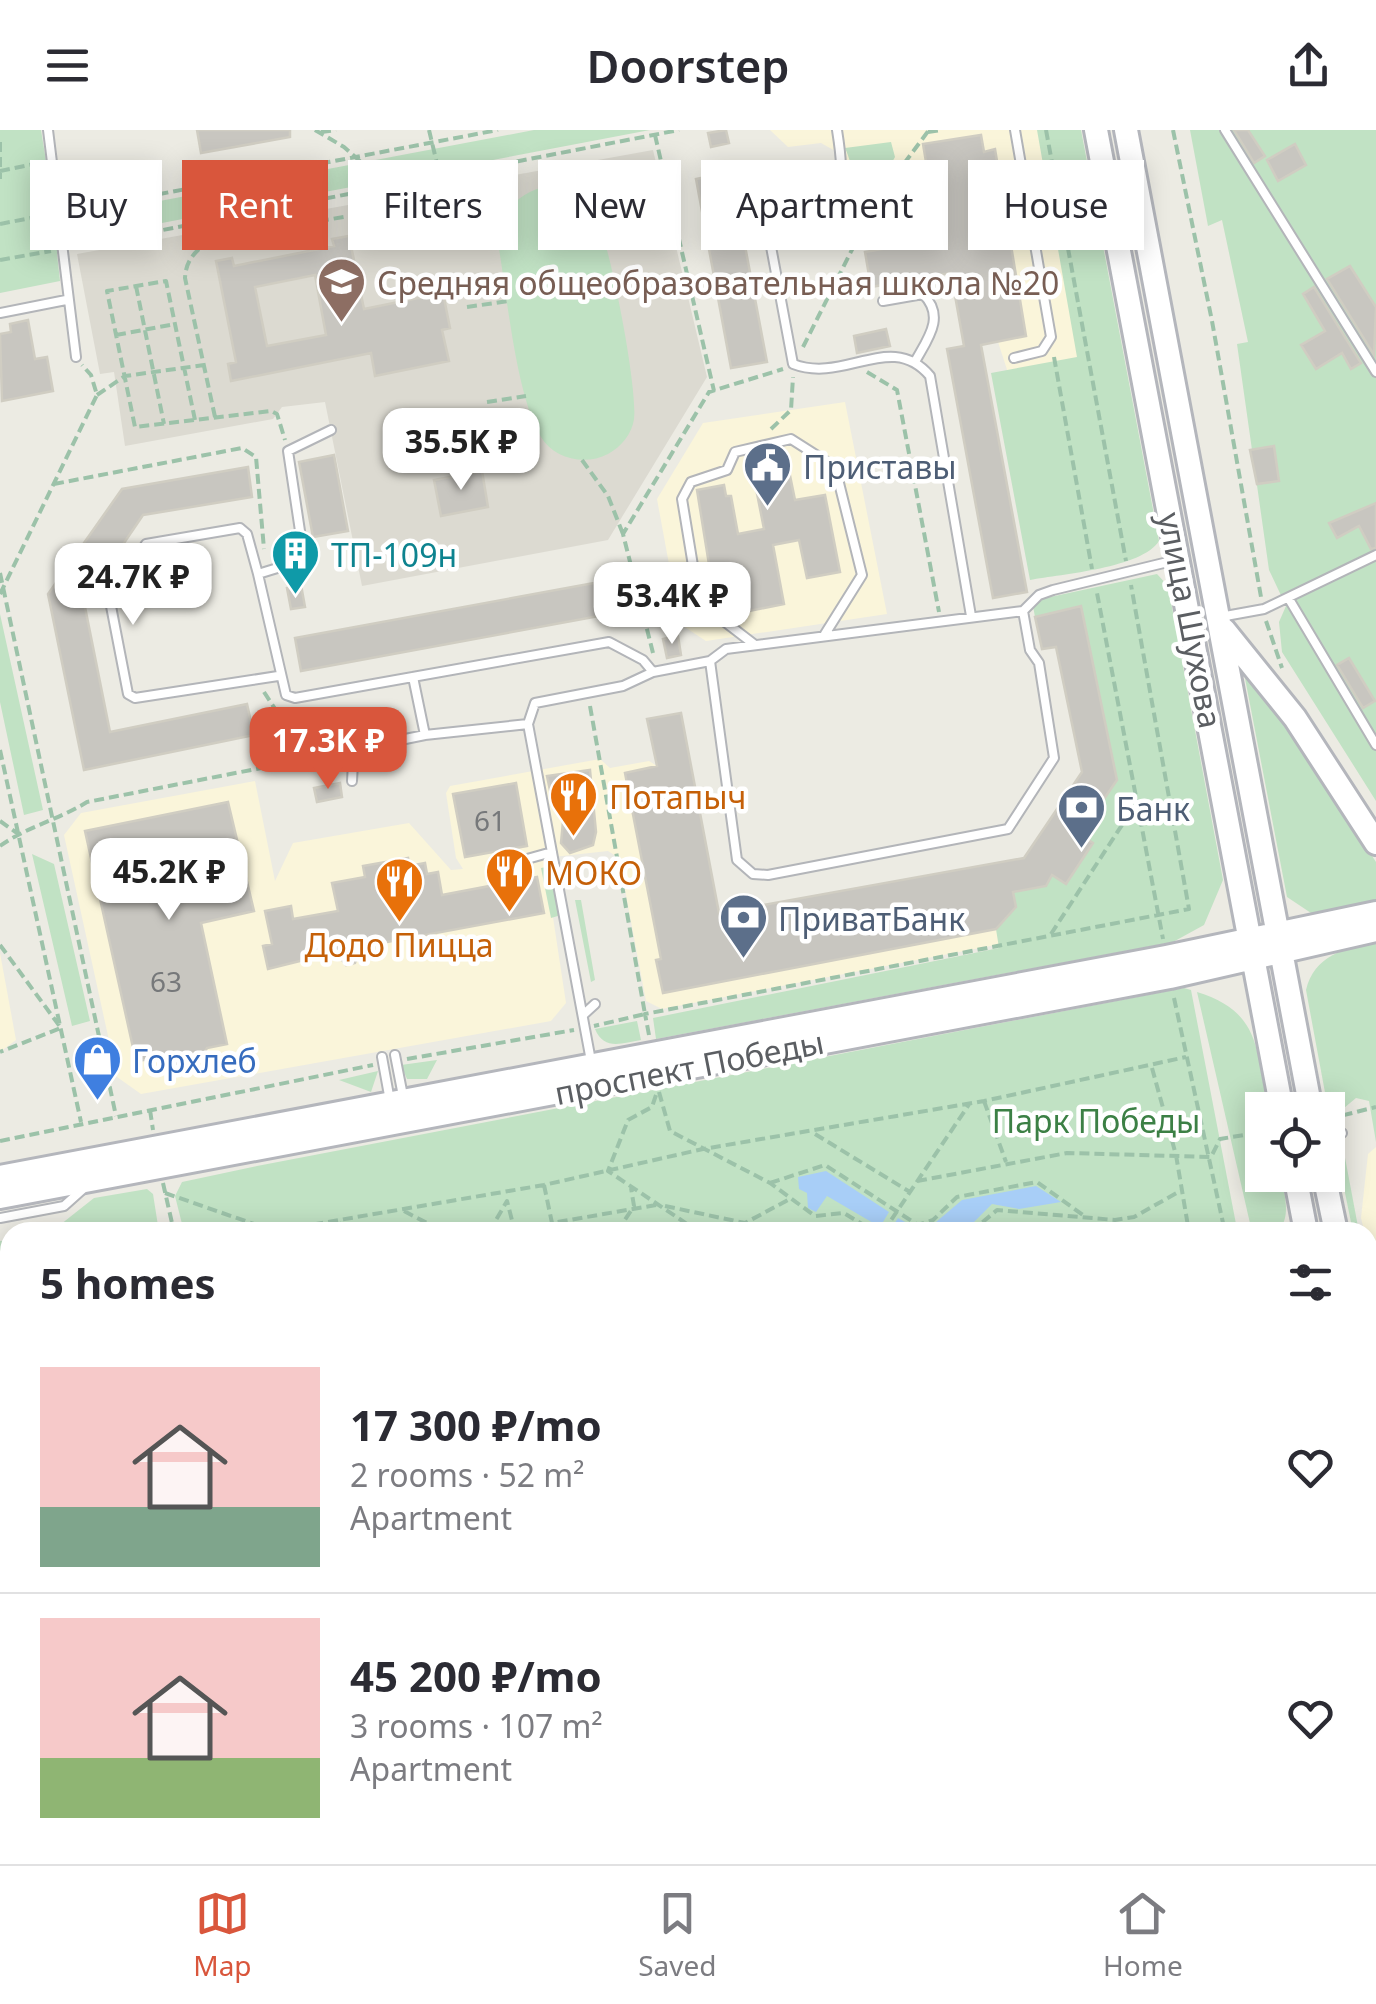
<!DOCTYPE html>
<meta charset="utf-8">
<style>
body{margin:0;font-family:"Noto Sans",sans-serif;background:#f7f7f7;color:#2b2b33;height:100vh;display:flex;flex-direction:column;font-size:38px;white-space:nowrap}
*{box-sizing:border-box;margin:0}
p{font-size:32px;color:#7c7c81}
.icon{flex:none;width:55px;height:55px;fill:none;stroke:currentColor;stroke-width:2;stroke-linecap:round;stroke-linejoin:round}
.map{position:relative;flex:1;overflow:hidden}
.drawer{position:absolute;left:0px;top:1092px;width:1378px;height:642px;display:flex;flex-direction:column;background:#fff;border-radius:30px 30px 0 0;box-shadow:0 5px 25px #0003}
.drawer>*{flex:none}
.hud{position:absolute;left:30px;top:30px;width:1318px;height:90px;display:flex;gap:20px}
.tools{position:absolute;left:1245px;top:962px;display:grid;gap:20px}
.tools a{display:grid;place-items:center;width:100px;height:100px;border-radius:0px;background:#fff;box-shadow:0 5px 25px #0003;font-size:50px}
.price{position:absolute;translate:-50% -85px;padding:0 22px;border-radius:20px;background:#fff;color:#222;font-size:32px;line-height:65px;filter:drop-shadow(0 2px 5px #0008)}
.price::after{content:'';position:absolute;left:50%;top:60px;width:30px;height:22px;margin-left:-15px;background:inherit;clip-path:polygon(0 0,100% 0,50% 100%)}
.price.selected{background:#d9563c;color:#fff}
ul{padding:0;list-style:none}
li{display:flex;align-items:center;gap:30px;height:250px;padding:0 40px}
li+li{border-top:2px solid #e1e1e2}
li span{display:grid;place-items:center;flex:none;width:280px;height:200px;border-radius:0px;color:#555}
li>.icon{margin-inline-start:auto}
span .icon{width:120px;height:120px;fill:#fffc;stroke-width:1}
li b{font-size:42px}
h2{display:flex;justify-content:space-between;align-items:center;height:120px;padding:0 40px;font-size:42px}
.tag{padding:0 35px;border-radius:0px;background:#fff;box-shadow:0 5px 25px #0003;font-size:35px;line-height:90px}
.tag.selected{background:#d9563c;color:#fff}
header{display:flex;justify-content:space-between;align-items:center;height:130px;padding:0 40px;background:#fff;font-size:45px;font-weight:600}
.dock{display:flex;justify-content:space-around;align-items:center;height:140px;border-top:2px solid #e1e1e2;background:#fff;font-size:28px;color:#7c7c81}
.dock a{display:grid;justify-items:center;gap:5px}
.dock .selected{color:#d9563c}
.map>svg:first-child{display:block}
</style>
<header><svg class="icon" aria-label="menu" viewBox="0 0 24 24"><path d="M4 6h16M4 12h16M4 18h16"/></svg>Doorstep<svg class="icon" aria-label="share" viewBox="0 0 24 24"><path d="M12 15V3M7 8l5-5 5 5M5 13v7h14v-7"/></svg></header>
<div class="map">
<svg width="1376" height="1734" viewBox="0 0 1376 1734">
<rect width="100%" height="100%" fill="#ecebe3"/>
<path fill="#faf5da" d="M 770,0 L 1056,0 L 1103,233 L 1013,258 L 998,212 L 977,102 L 888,118 L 861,102 L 844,26 L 821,13 L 788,17 Z
M 845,272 L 887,484 L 706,511 L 680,494 L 657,369 L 703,293 Z
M 600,629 L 610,638 L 649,631 L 665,641 L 696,818 L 1009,758 L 1029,774 L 1006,813 L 662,879 L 646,871 L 619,728 L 608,721 L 544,728 L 566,873 L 551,891 L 141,964 L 117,947 L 64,705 L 81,683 L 255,651 L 275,751 L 293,713 L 409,693 L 451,740 L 463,739 L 456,728 L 446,663 L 450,656 Z
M 0,823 L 16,910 L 0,922 Z
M 1376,1017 L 1376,1150 L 1361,1088 L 1368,1024 Z
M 1146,1725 L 1317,1725 L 1319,1734 L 1147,1734 Z"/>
<path fill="#dcdad1" d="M 653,20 L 707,247 L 608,410 L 362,456 L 325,272 L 282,277 L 273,289 L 125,316 L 114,242 L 100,244 L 77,124 Z
M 402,1725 L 1016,1725 L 1018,1734 L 404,1734 Z"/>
<path fill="#c1e2c4" d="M 0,0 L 41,0 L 61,123 L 57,124 L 60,151 L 0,163 Z
M 534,0 L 650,0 L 73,110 L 70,88 Z
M 1037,0 L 1081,0 L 1159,411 C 1142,438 1062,444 1030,450 L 991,243 L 1077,227 Z
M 1190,0 L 1376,0 L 1376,671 L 1282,522 L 1279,492 L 1286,476 L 1269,440 L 1237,214 L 1248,212 L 1222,90 L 1208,96 Z
M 891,12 L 895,27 L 869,73 L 846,70 C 858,56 852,34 845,18 Z
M 905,33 L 918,38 L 927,84 L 922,97 L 906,102 L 879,93 L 876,78 Z
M 548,56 C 567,58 582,63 593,80 C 609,105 638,259 634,289 C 632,304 621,317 608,324 C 585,336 554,329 541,307 C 516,266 507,164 498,113 C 499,83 518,62 548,56 Z
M 1157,444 L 1168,456 L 1223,750 L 1204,795 L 1173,812 L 656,909 L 653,888 L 999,818 L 996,799 L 1016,777 L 1013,762 L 1045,756 L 1052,745 L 1066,754 L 1093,714 L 1080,704 L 1117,650 L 1080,476 L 1035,487 L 1033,476 L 1041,469 Z
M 0,484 L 43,680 L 24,685 L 0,572 Z
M 1244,543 L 1286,594 L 1376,732 L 1376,776 L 1311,783 L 1287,767 Z
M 32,724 L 54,734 L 90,891 L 72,896 Z
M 552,736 L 561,785 L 551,788 L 541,738 Z
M 575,770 L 581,770 L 595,850 L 591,852 Z
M 1376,812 L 1376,1012 L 1369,971 L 1356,968 L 1338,983 L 1329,984 L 1306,860 C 1314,826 1344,818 1376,812 Z
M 1184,858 L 1191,860 L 1236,1094 L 1231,1102 L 184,1102 L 175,1066 L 182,1052 L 257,1036 Z
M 1197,862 C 1262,882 1256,921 1268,980 L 1262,980 L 1262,1045 L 1281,1045 C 1284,1065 1292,1085 1278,1102 L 1252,1102 Z
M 637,891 L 641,910 C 622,913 604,921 595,899 Z
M 437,930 L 427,949 L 407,949 L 401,935 Z
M 378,941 L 371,962 L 339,950 Z
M 1343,1017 L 1359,1102 L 1353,1102 L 1336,1019 Z
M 147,1059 L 153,1064 L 159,1102 L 51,1102 L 94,1068 Z
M 10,1110 L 10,1251 L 8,1255 L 0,1248 L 0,1111 Z
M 1373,1127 L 1376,1128 L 1376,1224 C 1370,1197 1357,1153 1373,1127 Z
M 10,1435 L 10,1495 L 0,1497 L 0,1444 Z
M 1368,1540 L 1374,1543 L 1376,1553 L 1376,1719 L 1368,1721 Z
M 187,1725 L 374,1725 L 376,1734 L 189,1734 Z
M 719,1725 L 941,1725 L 922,1734 L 721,1734 Z"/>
<path fill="#a8cef7" d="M 826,1041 L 889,1082 L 880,1097 L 827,1066 L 816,1082 L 808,1078 L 807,1063 L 799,1059 L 798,1047 Z
M 1036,1056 L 1061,1072 L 1019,1079 L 992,1074 L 964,1102 L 889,1102 L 898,1088 L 914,1097 L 929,1098 L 962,1070 Z"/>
<path fill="#c8c6c0" stroke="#d0cdc2" stroke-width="2.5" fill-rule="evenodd" d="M 197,0 L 290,0 L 290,7 L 201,23 Z
M 726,0 L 729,13 L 711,17 L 708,3 Z
M 1234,0 L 1248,0 L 1265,26 L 1254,33 Z
M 981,5 L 984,22 L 995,19 L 1026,206 L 981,215 L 1027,462 L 993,468 L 947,219 L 964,216 L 951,143 L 871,157 L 865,122 L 939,109 L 923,14 Z
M 1295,14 L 1306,35 L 1278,51 L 1267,30 Z
M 731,42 L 767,232 L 731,238 L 696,49 Z
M 349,106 L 364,179 L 443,163 L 450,198 L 442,200 L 449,231 L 375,246 L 371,223 L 231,251 L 228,234 L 236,232 L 216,131 L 232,128 L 234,136 L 334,116 L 332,109 ZM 315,145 L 326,205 L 267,216 L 255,157 Z
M 1350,136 L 1376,177 L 1374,225 L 1327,149 Z
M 1314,157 L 1361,233 L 1351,239 L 1342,223 L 1316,239 L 1301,215 L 1325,201 L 1303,164 Z
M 28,190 L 35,229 L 47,227 L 53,261 L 2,271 L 0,204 L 11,202 L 10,194 Z
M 886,199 L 890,216 L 857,223 L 854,206 Z
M 1274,316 L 1279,351 L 1257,354 L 1250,320 Z
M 334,325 L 348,401 L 313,407 L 299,332 Z
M 787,331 L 795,370 L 825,365 L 840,442 L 807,448 L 799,410 L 773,415 L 784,474 L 749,481 L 743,447 L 712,453 L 697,360 L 724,355 L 726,366 L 731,366 L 738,404 L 764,399 L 752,338 Z
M 248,337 L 252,367 L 143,385 L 84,472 L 110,602 L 247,574 L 254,605 L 84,640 L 48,464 L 122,359 Z
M 482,341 L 488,377 L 441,386 L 434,350 Z
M 1376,373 L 1376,418 L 1371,419 L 1359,396 L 1337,408 L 1329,393 Z
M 605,451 L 610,484 L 301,541 L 295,508 Z
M 301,455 L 305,477 L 291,479 L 287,458 Z
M 1081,476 L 1117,650 L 1080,704 L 1093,713 L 1066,754 L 1052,745 L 1046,756 L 1013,762 L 1016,777 L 996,799 L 663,863 L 656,830 L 661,829 L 625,643 L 657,636 L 647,589 L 681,583 L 719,783 L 1024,728 L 1082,642 L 1056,517 L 1042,519 L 1035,487 Z
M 678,506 L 681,525 L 667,528 L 663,509 Z
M 1349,528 L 1375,571 L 1363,578 L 1337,535 Z
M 590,640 L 596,702 L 593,715 L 570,723 L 561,713 L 563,691 L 558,665 L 551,665 L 547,646 Z
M 340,653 L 342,667 L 317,672 L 314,658 Z
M 516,653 L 527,716 L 465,727 L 453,664 Z
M 228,672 L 254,781 L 201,793 L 227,914 L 207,918 L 198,933 L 187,937 L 158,928 L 136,931 L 85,701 Z
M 408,728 L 409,736 L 425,733 L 427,744 L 438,742 L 442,765 L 537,747 L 544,783 L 360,817 L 355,833 L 346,835 L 336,822 L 268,839 L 263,816 L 272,814 L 265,781 L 291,776 L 293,789 L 338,781 L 332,753 L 365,747 L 363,736 Z"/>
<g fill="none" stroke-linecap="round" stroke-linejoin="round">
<defs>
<path id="lane" d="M 48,0 L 76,227
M 837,0 C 848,69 838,60 776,72 L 766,90 L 793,234 C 845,254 891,200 930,246 L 971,486
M 1225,0 L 1376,242
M 883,171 L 923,164 C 945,186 929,207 916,230
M 0,183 L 66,170
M 1014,228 L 1042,221 L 1051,207 L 1015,0
M 331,300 L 288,321 L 303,421 L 297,432 L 258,444 L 286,565 L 295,568 L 609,512 L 643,530 L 653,542
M 258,444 L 247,404 L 240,398 L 146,414 L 110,471 L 128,564 L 135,568 L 278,546
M 1289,469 L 1376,615
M 1220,487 L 1264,479 L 1376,425
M 755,515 L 699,472 L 682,369 L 691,352 L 727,340 L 735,322 L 791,309 L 835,337 L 862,445 L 825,504
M 710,531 L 737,730 L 753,744 L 768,745 L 1008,699 L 1054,628 L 1039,533 L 1030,520 L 1023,481
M 413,547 L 425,605
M 352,651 L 353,633 L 361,618 L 425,605 L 528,594
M 527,729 L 552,722
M 583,885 L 595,874
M 395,925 L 403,966
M 382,927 L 390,971
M 591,931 L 528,594 L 535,573 L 623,556 L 653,542 L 710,531 L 726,519 L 1023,481 L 1039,465 L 1053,460 L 1176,430
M 1328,1006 L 1342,1003
M 0,1088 L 64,1076 L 83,1059
M 0,1505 L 10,1503
M 1368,1524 L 1376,1523
M 0,1596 L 10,1594
M 87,1725 L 89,1734
M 1120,1725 L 1122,1734"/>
<path id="secondary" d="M 1096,0 L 1282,980
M 1126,0 L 1311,980
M 1224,500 L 1295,588 L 1376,713
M 1295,1045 L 1306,1102
M 1324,1045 L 1336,1102
M 0,1047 L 1166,827 L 1376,783
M 0,1067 L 1170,847 L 1376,800
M 1368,1280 L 1376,1328
M 1368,1413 L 1376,1455"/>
</defs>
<use href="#lane" stroke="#b3b5b9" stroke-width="12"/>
<use href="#secondary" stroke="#b4b6bc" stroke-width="28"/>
<path stroke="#9cc2a9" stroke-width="4" stroke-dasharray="10 5" stroke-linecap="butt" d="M 315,0 L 344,17 L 387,55
M 429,0 L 444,63
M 1046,0 L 1126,431
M 1173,0 L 1212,191 L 1261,467
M 321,2 L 336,0
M 928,2 L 941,0
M 655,5 L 714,261
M 0,12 L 0,49
M 0,41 L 39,33
M 396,55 L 399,72
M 70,81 L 498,0
M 252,83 L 256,102
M 0,94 L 46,85
M 75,117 L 679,0
M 0,130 L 51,121
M 136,156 L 164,294
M 467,177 L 509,171
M 116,205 L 175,194
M 803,217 L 877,70 L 929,0
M 1054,227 L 1092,439
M 867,242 L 897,260 L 939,482
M 97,265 L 125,246 L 204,235
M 487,272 L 526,266
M 215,287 L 185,148 C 186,129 196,121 210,110 L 372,82
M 195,290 L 166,151 L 107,161 L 135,297 L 271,281 L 277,284 L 285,310
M 771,299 L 791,280 L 793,247
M 582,330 L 608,366 L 623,404
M 54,354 L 242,318 L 256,327 L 264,419
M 0,443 L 116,986
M 0,464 L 97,265 L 91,245 L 82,235
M 1266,491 L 1282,538
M 653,523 L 623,404 L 709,262 L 783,239
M 264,562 L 281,588 L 334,624
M 590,576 L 645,884 L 594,896
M 0,620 L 81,992
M 1137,672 L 1163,809
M 0,691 L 17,703
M 0,716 C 26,697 58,690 87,672 L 343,622
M 1051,804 L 1137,672 L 1097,463
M 0,815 L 61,898 L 0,922
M 1174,868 L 1225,1102
M 649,905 L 645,884 L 1189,779 L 1131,455
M 407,929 L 574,900
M 1152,938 L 1176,1025 L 1189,1102
M 659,962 L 670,1001 L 770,1053 L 815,1086 L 844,1083 L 875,1102
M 656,965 L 652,977 L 628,990 L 608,1041 L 699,1102
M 984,971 L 1006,1032
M 150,980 L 153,1000
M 1328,989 L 1376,977
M 815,1004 L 910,1062
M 0,1011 L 373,935
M 917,1051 L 1067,1023 L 1211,1027 L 1220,1009 L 1262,1002
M 163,1053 L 174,1102
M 770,1053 L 825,1035 L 918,1095 L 933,1090 L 957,1067 L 1037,1052 L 1087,1088
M 544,1055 L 552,1093
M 165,1063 L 274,1101
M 665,1076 L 745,1093 L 788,1070
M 404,1081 L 444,1102
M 339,1093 L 351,1102
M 745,1093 L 760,1102
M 269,1102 L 544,1055 L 703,1019 L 984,971 L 1186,927
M 489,1102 L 507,1071 L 515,1102
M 554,1102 L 552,1093 L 656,1075
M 617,1102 L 634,1076 L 631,1058
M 883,1102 L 970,973
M 971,1102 L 997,1080 L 1115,1090 L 1134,1087 L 1182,1060
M 1203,1102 L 1223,1098
M 1375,1120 L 1376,1121
M 0,1124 L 10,1133
M 0,1158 L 10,1156
M 0,1265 L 10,1272
M 0,1441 L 10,1432
M 1368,1487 L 1376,1486
M 1368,1693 L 1376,1732
M 182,1725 L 184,1734
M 280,1725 L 282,1734
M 304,1725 L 305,1734
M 378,1725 L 380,1734
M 1,1734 L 10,1695
M 359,1734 L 366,1725"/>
<use href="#lane" stroke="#fff" stroke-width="8"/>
<use href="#secondary" stroke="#fff" stroke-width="22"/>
</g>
<defs>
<symbol id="school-pin" viewBox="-11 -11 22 30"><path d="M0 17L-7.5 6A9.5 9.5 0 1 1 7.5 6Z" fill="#8d6e63" stroke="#fff"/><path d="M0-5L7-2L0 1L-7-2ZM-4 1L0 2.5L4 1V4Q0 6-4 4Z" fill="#fff"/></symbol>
<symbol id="civic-pin" viewBox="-11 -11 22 30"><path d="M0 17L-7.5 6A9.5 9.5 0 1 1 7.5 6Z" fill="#5c6f8a" stroke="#fff"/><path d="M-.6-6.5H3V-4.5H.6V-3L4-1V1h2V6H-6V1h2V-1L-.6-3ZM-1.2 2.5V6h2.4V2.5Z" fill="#fff"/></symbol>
<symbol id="building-pin" viewBox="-11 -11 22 30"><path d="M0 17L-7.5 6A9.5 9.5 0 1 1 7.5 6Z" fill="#0f9aa8" stroke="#fff"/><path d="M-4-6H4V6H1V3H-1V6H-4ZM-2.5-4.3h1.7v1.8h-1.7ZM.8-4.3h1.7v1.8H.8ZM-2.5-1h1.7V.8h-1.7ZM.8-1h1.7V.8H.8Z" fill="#fff"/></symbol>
<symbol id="restaurant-pin" viewBox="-11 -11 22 30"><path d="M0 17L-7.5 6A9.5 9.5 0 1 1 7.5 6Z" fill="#e8710a" stroke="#fff"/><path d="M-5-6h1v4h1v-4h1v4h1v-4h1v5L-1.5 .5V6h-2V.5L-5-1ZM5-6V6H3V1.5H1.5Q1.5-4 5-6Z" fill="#fff"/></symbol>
<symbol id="bank-pin" viewBox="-11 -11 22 30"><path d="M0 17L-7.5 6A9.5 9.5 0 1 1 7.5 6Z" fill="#5c6f8a" stroke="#fff"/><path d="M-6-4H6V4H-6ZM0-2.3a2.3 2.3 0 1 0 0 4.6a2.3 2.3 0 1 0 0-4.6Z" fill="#fff"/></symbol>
<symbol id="shop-pin" viewBox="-11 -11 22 30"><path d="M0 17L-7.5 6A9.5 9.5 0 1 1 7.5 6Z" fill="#3f7fe0" stroke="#fff"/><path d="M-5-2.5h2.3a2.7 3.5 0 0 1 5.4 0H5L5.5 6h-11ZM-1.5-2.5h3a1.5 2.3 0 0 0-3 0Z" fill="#fff"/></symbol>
</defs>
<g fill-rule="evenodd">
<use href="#school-pin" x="314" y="124" width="55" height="75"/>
<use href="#civic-pin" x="740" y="308" width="55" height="75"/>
<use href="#building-pin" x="268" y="396" width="55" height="75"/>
<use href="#restaurant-pin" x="546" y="638" width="55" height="75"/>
<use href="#bank-pin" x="1054" y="650" width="55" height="75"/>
<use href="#restaurant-pin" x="482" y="714" width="55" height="75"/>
<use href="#restaurant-pin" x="372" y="724" width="55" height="75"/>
<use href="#bank-pin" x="716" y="760" width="55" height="75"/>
<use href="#shop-pin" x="70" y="902" width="55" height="75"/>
</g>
<g text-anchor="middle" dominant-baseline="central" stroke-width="9" stroke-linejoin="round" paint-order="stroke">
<g font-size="28" fill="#76787a">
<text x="490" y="690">61</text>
<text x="166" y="851">63</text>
</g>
<g font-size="32" fill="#785e54" stroke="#fff" text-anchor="start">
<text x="377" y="152">Средняя общеобразовательная школа №20</text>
</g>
<g font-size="32" fill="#4e5e75" stroke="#fff" text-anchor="start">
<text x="803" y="336">Приставы</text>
<text x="1116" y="678">Банк</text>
<text x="778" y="788">ПриватБанк</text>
</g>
<g font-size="32" fill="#0d838f" stroke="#fff" text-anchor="start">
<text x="331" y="424">ТП-109н</text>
</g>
<g font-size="32" fill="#5b5e62" stroke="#fff">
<text transform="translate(1191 490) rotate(79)">улица Шухова</text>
<text transform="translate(689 937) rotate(-11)">проспект Победы</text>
</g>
<g font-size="32" fill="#c56008" stroke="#fff" text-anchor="start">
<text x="609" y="666">Потапыч</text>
<text x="545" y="742">МОКО</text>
<text x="399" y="814" text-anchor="middle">Додо Пицца</text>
</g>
<g font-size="32" fill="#366cbe" stroke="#fff" text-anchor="start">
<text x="132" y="930">Горхлеб</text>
</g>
<g font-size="32" fill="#3c8045" stroke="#fff">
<text x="1096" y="990">Парк Победы</text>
</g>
</g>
</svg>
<div class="tools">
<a><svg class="icon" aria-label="locate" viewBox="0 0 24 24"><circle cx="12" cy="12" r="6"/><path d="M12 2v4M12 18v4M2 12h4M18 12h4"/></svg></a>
</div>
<b class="price" style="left:461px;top:363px">35.5K ₽</b>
<b class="price" style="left:133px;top:498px">24.7K ₽</b>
<b class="price" style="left:672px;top:517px">53.4K ₽</b>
<b class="price selected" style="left:328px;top:662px">17.3K ₽</b>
<b class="price" style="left:169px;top:793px">45.2K ₽</b>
<div class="hud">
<a class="tag">Buy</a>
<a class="tag selected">Rent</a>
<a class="tag">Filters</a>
<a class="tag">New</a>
<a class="tag">Apartment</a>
<a class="tag">House</a>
</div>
<section class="drawer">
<h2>5 homes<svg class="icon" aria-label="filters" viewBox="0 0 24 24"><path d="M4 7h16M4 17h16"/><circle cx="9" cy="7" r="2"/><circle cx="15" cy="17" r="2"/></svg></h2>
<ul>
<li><span style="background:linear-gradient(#f6c9c9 70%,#7fa58c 0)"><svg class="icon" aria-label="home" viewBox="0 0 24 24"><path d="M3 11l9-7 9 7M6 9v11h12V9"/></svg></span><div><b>17 300 ₽/mo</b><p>2 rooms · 52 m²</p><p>Apartment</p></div><svg class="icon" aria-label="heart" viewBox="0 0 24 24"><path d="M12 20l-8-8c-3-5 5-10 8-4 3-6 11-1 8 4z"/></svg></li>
<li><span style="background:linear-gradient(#f6c9c9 70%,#8fb573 0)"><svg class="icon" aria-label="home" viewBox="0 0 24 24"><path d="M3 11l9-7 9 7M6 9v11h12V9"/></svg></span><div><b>45 200 ₽/mo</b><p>3 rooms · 107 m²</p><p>Apartment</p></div><svg class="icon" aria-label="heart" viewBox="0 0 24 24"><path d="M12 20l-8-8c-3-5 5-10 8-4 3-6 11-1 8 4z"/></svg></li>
</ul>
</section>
</div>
<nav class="dock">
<a class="selected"><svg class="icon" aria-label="map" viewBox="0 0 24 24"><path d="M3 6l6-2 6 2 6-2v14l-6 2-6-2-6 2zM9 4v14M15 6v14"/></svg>Map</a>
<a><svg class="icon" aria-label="saved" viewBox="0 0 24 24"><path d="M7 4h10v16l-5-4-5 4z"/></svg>Saved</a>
<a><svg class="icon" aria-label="home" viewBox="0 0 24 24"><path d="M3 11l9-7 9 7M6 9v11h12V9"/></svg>Home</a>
</nav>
